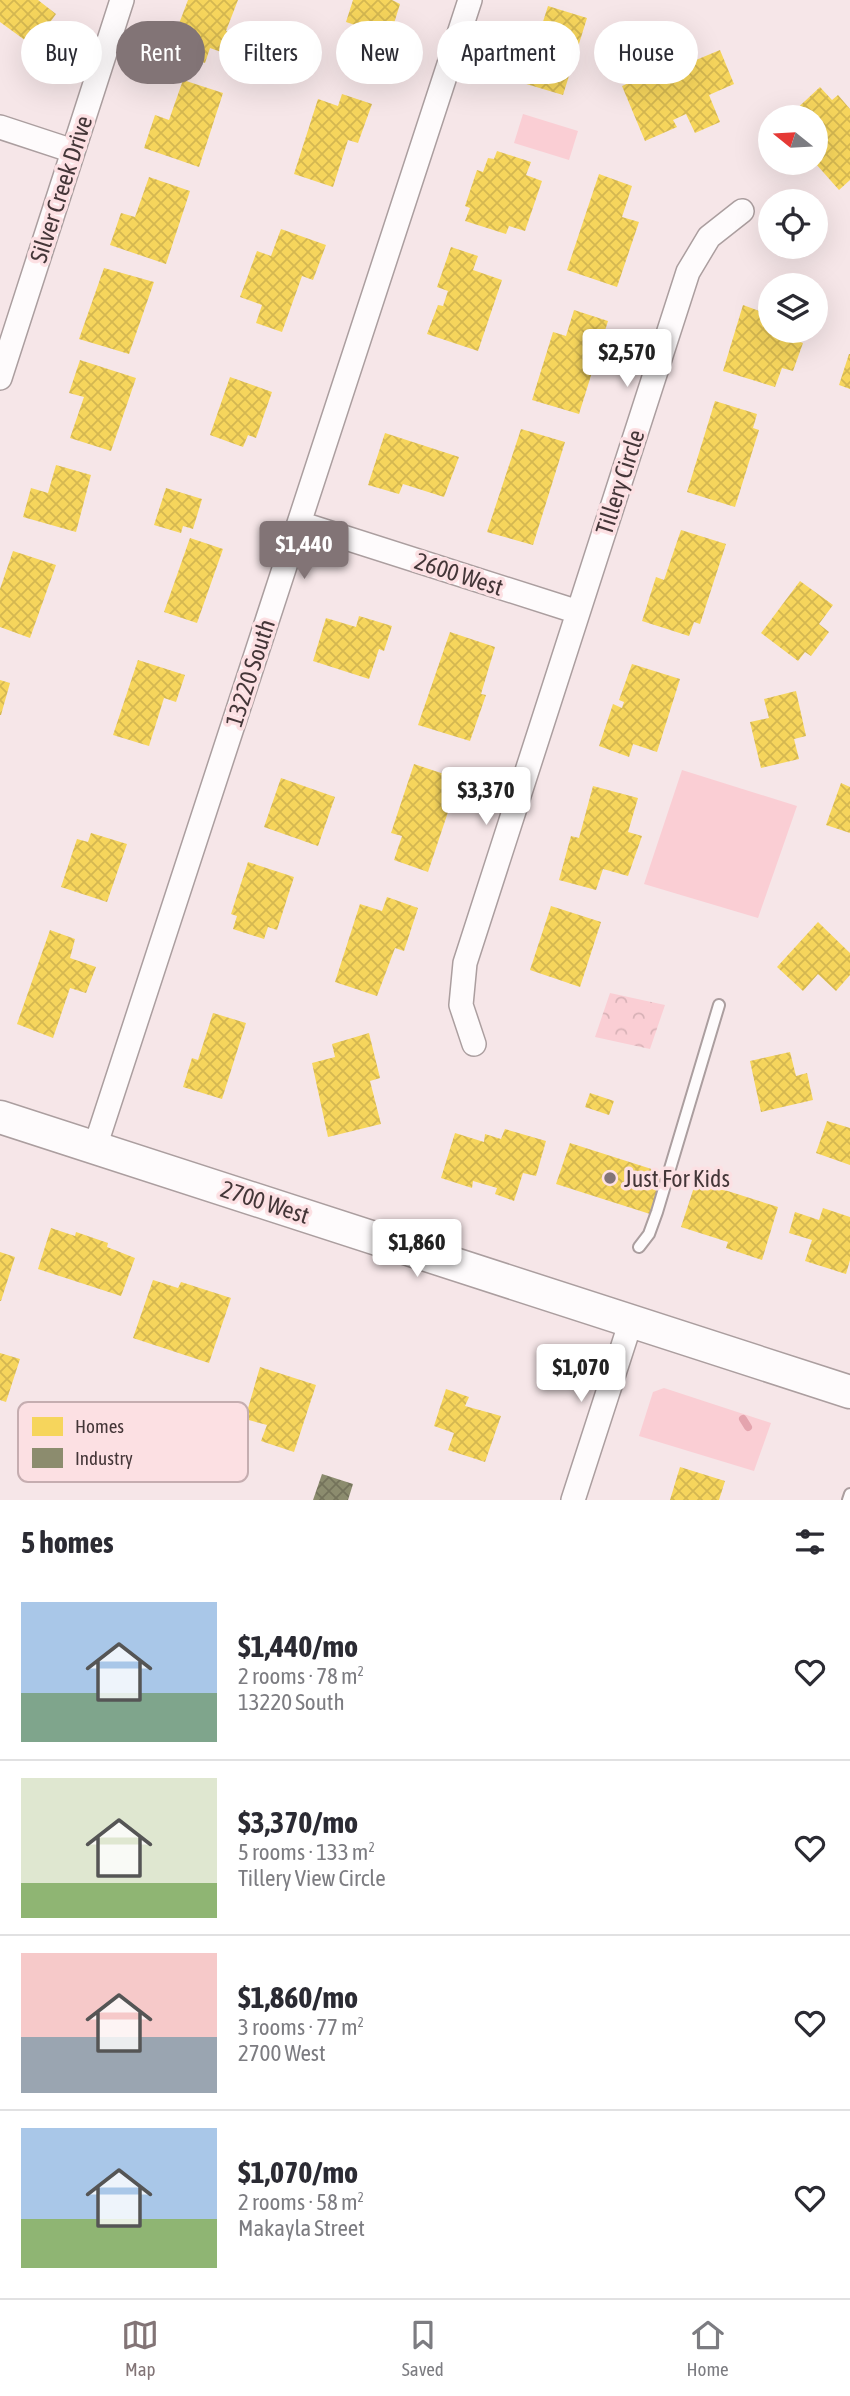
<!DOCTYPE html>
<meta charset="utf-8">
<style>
body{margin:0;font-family:"Asap Condensed",sans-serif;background:#f2f2f3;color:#2b2b33;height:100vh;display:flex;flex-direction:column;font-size:26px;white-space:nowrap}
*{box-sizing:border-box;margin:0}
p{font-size:23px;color:#7c7c81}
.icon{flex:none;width:38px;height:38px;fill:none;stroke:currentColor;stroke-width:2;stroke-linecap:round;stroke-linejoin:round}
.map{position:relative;height:1500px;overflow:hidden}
.panel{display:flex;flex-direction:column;background:#fff;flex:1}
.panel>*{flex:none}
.hud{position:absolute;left:21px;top:21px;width:808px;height:63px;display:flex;gap:14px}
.needle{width:46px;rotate:288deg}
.buttons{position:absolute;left:758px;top:105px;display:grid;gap:14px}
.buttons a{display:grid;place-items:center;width:70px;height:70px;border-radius:50%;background:#fff;box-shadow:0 7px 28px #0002;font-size:35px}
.price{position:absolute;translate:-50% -60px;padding:0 16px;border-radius:7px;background:#fff;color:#222;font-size:23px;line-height:46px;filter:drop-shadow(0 2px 4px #0008)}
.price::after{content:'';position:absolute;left:50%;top:42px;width:21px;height:16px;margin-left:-10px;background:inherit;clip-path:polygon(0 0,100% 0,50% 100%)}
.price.on{background:#827476;color:#fff}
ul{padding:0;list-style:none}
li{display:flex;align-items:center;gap:21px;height:175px;padding:0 21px}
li+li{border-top:2px solid #e1e1e2}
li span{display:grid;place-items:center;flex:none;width:196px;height:140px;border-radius:0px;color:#555}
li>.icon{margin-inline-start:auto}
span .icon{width:84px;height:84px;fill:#fffc;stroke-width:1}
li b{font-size:30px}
h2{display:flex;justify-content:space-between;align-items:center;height:84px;padding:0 21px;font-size:30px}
.pill{padding:0 24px;border-radius:32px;background:#fff;box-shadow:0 7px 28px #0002;font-size:24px;line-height:63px}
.pill.on{background:#827476;color:#fff}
.dock{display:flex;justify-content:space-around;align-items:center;height:98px;border-top:2px solid #e1e1e2;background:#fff;font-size:19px;color:#7c7c81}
.dock a{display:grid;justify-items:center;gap:4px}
.dock .on{color:#827476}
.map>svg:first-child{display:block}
</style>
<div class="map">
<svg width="850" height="1500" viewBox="0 0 850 1500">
<defs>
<pattern id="park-crowns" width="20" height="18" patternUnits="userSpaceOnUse" patternTransform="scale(1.75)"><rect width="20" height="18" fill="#faced4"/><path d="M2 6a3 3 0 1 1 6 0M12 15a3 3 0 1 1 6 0" fill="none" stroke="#d8b2b7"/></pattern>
<pattern id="homes-cross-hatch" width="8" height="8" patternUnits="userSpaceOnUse" patternTransform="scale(1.75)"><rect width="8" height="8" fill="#f6d55c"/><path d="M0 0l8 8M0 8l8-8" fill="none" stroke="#d4b751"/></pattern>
<pattern id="industry-cross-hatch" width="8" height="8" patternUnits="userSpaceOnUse" patternTransform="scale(1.75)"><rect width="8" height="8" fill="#8c8c6e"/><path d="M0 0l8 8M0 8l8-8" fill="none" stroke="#74735b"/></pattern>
</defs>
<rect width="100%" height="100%" fill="#f6e6e8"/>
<path fill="#faced4" d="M 523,114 L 578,131 L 569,160 L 514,143 Z
M 682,770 L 797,806 L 758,918 L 644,884 Z
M 664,1388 L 771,1423 L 754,1471 L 639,1436 L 653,1392 Z"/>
<path fill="url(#park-crowns)" d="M 610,993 L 665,1005 L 650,1049 L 595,1037 Z"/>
<path fill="url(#homes-cross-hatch)" d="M 0,0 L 38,0 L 56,14 L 33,46 L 0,22 Z
M 188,0 L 238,0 L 226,31 L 243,37 L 235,57 L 210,48 L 205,63 L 169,50 Z
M 353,0 L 392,0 L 400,4 L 387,46 L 358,37 L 361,27 L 346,22 Z
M 548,6 L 587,18 L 563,95 L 513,80 L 521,52 L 532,56 Z
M 688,41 L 696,60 L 720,50 L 734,84 L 709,95 L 720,122 L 695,133 L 686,114 L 673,120 L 677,127 L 645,141 L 622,86 L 649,74 L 644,60 Z
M 183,80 L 223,93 L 199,167 L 144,148 L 155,115 L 169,120 Z
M 820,87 L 832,100 L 838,95 L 850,109 L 850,180 L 839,190 L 816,164 L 816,117 L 790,115 Z
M 342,94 L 372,104 L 358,143 L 348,140 L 333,187 L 294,174 L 318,99 L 338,106 Z
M 497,151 L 531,162 L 526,175 L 542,181 L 525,231 L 509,226 L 506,234 L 465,221 L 470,208 L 465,206 L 477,170 L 483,172 L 488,158 L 494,159 Z
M 599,174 L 632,186 L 622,217 L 639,222 L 617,287 L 567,270 Z
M 149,177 L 190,191 L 166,264 L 110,245 L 121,213 L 135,217 Z
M 281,229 L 326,245 L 313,280 L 302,276 L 282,332 L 256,323 L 262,305 L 240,297 L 257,251 L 271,256 Z
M 451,247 L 478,256 L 473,270 L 502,280 L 478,351 L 427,334 L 438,305 L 443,306 L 448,291 L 437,287 Z
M 104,268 L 154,282 L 129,354 L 79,339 Z
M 743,305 L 770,315 L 770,332 L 803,343 L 793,371 L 782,368 L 775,387 L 723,371 Z
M 574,310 L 608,321 L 579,414 L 532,400 L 553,332 L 566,336 Z
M 849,354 L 850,354 L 850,389 L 839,385 Z
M 80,360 L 136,378 L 111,451 L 70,438 L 84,397 L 69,393 Z
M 230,377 L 272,392 L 256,438 L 248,435 L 243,447 L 210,435 Z
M 715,401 L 757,414 L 753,428 L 759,430 L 735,507 L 687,492 Z
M 521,429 L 565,442 L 533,545 L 487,532 Z
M 385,433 L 459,457 L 444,497 L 403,484 L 399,494 L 368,485 Z
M 56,465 L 91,475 L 76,532 L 23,517 L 31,488 L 48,493 Z
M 166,488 L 202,499 L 193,529 L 183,526 L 181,533 L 154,525 Z
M 681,530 L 726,544 L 700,624 L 694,622 L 689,636 L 642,621 L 656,577 L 664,580 Z
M 190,538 L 223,549 L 197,623 L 164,612 Z
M 13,551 L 56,565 L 30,638 L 0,627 L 0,589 Z
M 800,581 L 833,605 L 819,624 L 829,632 L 811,656 L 805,652 L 798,661 L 761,633 Z
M 359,616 L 392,626 L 384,651 L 379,649 L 369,679 L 313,661 L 326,618 L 356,627 Z
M 450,632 L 495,647 L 481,694 L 486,695 L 470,741 L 418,725 Z
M 138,660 L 185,675 L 176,702 L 164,698 L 149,746 L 113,735 Z
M 632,664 L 680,679 L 657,752 L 633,744 L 629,757 L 599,746 L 613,704 L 622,708 L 624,702 L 619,700 Z
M 0,680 L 10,683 L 1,715 L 0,715 Z
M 796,691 L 806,736 L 794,739 L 799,759 L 761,768 L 750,722 L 769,718 L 764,699 Z
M 414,764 L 459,779 L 428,872 L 394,860 L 402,836 L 391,833 Z
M 281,778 L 335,797 L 318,846 L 264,827 Z
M 841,783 L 850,787 L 850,833 L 826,825 Z
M 593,786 L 638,798 L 628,832 L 642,836 L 628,876 L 603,869 L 596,890 L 559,880 L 571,836 L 579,838 Z
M 91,833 L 127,844 L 107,902 L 61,887 L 77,839 L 88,842 Z
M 248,862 L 294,877 L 277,930 L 268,927 L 264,939 L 233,929 L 237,916 L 231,914 Z
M 387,897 L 418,908 L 404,951 L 395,948 L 377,996 L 335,982 L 360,904 L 382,911 Z
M 551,906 L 601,922 L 580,987 L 530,970 Z
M 818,922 L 850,953 L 850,975 L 836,991 L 818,974 L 803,991 L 777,967 Z
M 50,930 L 75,939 L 70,958 L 96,967 L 86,993 L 70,988 L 53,1038 L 17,1024 Z
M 213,1013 L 246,1023 L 222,1099 L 183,1087 L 192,1058 L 198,1060 Z
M 369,1033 L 380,1078 L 370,1081 L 381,1124 L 328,1137 L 312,1063 L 335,1057 L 332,1044 Z
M 790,1052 L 796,1076 L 807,1073 L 813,1100 L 761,1112 L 750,1061 Z
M 590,1093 L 614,1101 L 609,1115 L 585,1107 Z
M 827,1121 L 850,1128 L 850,1165 L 816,1153 Z
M 505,1129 L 546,1141 L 536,1176 L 523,1173 L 514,1201 L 495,1194 L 497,1188 L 473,1181 L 472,1188 L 441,1178 L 455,1133 L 484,1142 L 485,1134 L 501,1139 Z
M 570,1143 L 664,1173 L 650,1214 L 556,1184 Z
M 696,1181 L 778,1207 L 762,1260 L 726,1248 L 728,1242 L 681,1227 Z
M 823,1208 L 850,1217 L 850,1260 L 846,1274 L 805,1261 L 812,1240 L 789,1233 L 795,1212 L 819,1220 Z
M 51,1228 L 75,1236 L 76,1232 L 108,1243 L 107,1247 L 135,1258 L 121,1296 L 38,1269 Z
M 0,1252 L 15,1257 L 1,1301 L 0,1301 Z
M 153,1280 L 178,1288 L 181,1282 L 231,1298 L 209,1363 L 133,1338 Z
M 0,1353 L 20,1359 L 6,1402 L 0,1400 Z
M 260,1367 L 316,1385 L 294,1452 L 261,1441 L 267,1425 L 245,1419 Z
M 446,1389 L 469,1397 L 465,1406 L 501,1416 L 485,1462 L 448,1450 L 454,1433 L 434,1426 Z
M 680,1467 L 725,1481 L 719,1500 L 670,1500 Z"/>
<path fill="url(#industry-cross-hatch)" d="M 322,1474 L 353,1484 L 348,1500 L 313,1500 Z"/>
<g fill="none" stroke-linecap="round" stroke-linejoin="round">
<path stroke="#e4a4ae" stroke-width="8" d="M 743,1419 L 748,1427"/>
<defs>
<path id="lane" d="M 639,1247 L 649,1234 L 657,1212 L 719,1005
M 848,1500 L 850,1494"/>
<path id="street" d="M 0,127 L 73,151
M 0,378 L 122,0
M 299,523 L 578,612
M 474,1044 L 461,1005 L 465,963 L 688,272 L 709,237 L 742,211
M 95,1147 L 470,0
M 573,1500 L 631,1321"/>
<path id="secondary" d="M 0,1117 L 850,1392"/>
</defs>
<use href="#lane" stroke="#ab9e9f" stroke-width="14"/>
<use href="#street" stroke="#ab9e9f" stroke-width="26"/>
<use href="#secondary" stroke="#ab9e9f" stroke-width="35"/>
<use href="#lane" stroke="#fefbfc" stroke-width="10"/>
<use href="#street" stroke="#fefbfc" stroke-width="23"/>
<use href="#secondary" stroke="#fefbfc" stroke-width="32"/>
</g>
<circle fill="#827476" stroke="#fce0e3" stroke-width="2.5" cx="610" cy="1178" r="7"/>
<g text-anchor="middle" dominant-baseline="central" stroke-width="7" stroke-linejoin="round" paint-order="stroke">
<g font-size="24" fill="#443638" stroke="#fce0e3">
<text transform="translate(61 189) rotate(-72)">Silver Creek Drive</text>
<text transform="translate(620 482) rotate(-72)">Tillery Circle</text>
<text transform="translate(459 574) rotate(18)">2600 West</text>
<text transform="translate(250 673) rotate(-72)">13220 South</text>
<text transform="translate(265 1202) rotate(18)">2700 West</text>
</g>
<g font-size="24" fill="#443638" stroke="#fce0e3" text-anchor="start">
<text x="624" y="1178">Just For Kids</text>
</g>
</g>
<rect x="18" y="1402" width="230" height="80" rx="10" fill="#fce0e3" stroke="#c5adb0" stroke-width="2"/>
<rect x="32" y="1417" width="31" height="19" fill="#f6d55c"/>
<rect x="32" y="1448" width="31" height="20" fill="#8c8c6e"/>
<g font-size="19" fill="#443638">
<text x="75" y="1433">Homes</text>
<text x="75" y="1465">Industry</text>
</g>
</svg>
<div class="buttons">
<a><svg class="needle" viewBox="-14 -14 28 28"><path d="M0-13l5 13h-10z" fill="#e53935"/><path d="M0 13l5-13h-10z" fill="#7c7c81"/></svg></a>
<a><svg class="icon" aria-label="locate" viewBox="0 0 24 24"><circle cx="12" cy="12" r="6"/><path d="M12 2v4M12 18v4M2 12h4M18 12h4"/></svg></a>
<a><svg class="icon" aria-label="layers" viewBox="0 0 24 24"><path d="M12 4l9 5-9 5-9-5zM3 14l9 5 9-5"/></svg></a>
</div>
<b class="price" style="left:627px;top:389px">$2,570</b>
<b class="price on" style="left:304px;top:581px">$1,440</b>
<b class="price" style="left:486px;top:827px">$3,370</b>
<b class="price" style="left:417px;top:1279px">$1,860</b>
<b class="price" style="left:581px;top:1404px">$1,070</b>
<div class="hud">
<a class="pill">Buy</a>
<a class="pill on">Rent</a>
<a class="pill">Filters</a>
<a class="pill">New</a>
<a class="pill">Apartment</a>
<a class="pill">House</a>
</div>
</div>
<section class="panel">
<h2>5 homes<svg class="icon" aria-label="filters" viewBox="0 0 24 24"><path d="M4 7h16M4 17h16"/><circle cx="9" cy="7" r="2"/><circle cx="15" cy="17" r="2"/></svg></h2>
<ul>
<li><span style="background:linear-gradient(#a9c7e8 65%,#7fa58c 0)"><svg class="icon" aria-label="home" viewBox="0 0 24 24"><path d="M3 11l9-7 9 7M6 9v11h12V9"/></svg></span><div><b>$1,440/mo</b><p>2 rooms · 78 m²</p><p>13220 South</p></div><svg class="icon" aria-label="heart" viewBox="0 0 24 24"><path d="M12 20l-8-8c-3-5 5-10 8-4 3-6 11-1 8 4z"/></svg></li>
<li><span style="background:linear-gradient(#dfe7d0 75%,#8fb573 0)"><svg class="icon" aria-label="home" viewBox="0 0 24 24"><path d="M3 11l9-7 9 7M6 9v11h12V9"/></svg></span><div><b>$3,370/mo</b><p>5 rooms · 133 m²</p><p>Tillery View Circle</p></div><svg class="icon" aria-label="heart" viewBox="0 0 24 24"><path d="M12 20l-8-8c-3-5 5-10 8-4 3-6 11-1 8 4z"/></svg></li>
<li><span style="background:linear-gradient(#f6c9c9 60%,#9aa5b1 0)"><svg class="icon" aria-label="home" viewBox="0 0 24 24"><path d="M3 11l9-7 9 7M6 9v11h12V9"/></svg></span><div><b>$1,860/mo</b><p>3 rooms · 77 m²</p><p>2700 West</p></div><svg class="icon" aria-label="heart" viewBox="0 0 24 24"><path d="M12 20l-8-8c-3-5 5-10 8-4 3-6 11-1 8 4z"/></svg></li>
<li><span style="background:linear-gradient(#a9c7e8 65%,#8fb573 0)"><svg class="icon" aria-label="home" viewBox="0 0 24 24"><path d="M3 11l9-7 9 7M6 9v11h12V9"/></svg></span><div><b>$1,070/mo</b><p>2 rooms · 58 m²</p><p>Makayla Street</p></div><svg class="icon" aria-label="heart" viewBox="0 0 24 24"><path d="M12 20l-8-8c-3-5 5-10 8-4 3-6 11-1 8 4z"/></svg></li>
</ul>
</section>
<nav class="dock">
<a class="on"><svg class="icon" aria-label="map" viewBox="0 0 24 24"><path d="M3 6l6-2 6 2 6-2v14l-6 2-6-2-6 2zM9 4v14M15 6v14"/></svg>Map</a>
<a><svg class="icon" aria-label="saved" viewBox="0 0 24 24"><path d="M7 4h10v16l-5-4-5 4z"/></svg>Saved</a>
<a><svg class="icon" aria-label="home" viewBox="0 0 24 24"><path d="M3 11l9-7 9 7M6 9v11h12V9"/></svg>Home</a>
</nav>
